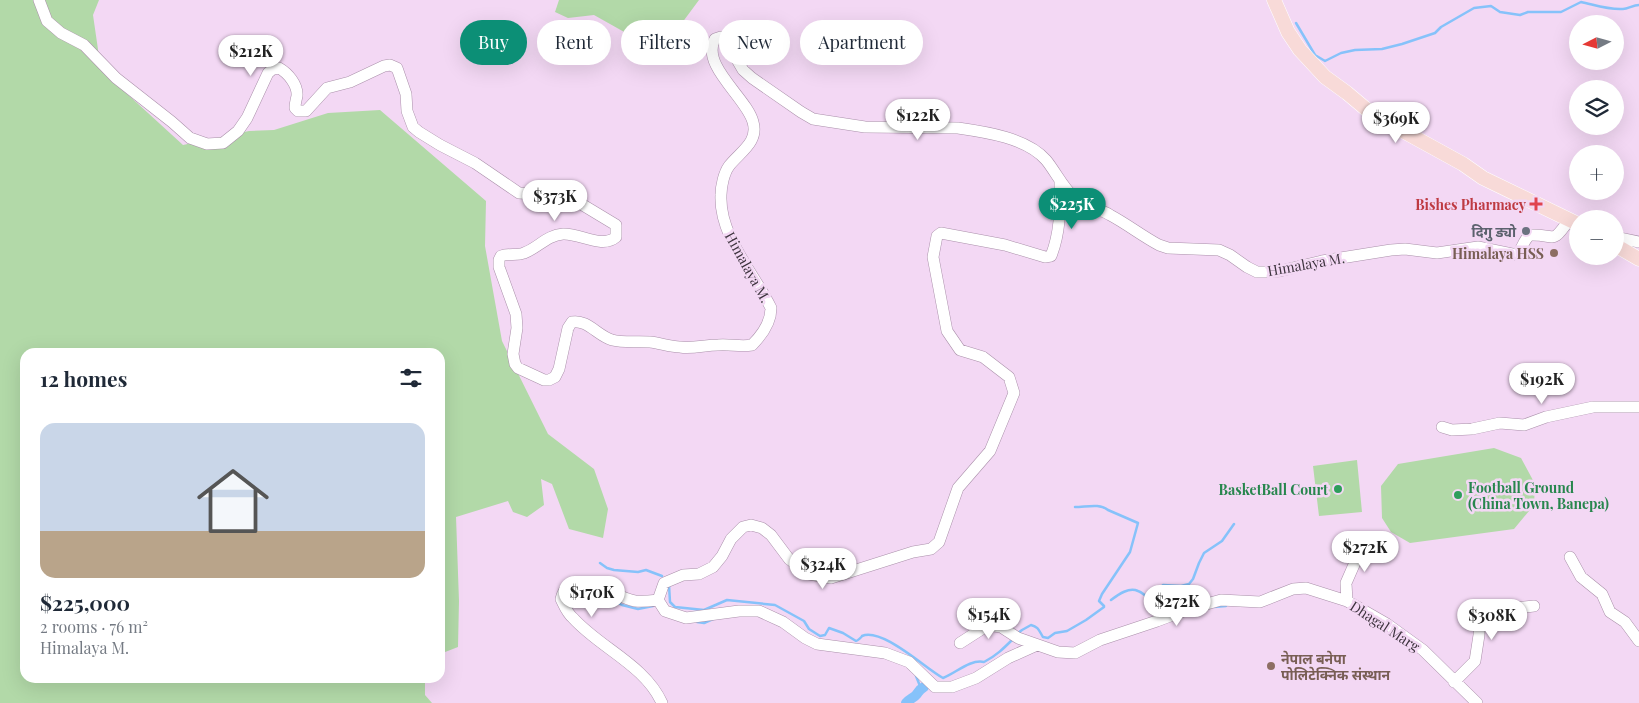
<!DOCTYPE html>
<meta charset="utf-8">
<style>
body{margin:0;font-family:"Playfair Display","Noto Sans Devanagari",serif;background:#f2f2f3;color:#1f2937;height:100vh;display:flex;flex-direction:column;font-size:19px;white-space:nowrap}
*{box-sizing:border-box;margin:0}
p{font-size:16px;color:#747a83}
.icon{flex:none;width:28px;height:28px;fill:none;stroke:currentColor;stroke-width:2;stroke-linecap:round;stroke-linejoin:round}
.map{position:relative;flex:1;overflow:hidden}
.details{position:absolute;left:20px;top:348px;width:425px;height:335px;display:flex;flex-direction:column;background:#fff;border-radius:15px;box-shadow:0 5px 20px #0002}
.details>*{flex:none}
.top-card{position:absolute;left:460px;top:20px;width:475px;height:45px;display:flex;gap:10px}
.needle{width:32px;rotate:264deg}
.buttons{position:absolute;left:1569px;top:15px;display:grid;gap:10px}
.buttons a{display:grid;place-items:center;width:55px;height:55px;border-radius:50%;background:#fff;box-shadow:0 5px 20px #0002;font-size:25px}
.price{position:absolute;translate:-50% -42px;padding:0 11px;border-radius:18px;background:#fff;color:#222;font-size:16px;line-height:32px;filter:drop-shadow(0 1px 2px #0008)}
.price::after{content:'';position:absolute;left:50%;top:30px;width:15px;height:11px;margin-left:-8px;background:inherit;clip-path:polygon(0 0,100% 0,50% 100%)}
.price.on{background:#0c8f76;color:#fff}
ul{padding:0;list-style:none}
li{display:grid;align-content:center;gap:10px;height:265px;padding:0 20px}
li+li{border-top:1px solid #e0e1e3}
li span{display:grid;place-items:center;height:155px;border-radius:15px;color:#555}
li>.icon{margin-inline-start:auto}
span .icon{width:90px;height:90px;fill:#fffc;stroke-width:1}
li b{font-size:21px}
h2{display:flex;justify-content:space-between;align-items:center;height:60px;padding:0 20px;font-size:21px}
.pill{padding:0 18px;border-radius:22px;background:#fff;box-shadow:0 5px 20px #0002;font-size:18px;line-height:45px}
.pill.on{background:#0c8f76;color:#fff}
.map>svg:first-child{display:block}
</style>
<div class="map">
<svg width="1639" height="703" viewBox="0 0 1639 703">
<rect width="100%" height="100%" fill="#f3d8f4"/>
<path fill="#b2d9a8" d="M 0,0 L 99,0 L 93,15 L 101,70 L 183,145 L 249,131 L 274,130 L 328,113 L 380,110 L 486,201 L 485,246 L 502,341 L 548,434 L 594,469 L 608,509 L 603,538 L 569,529 L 552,484 L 541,479 L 544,505 L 527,517 L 513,512 L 508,501 L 456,517 L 459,601 L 458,647 L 440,654 L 440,352 L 25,352 L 25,678 L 425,678 L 425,695 L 432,703 L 0,703 Z
M 559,0 L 699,0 L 676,31 L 626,33 L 594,15 L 568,18 L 555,12 Z
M 1494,448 L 1521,458 L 1535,484 L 1534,505 L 1514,529 L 1410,543 L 1391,532 L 1382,518 L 1381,486 L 1398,464 Z
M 1357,460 L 1362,512 L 1319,516 L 1313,466 Z"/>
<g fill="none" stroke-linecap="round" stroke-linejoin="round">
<path stroke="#86c2fa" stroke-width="2.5" d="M 1296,23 L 1315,55 L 1325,61 L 1341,53 L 1355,50 L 1382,49 L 1402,44 L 1435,33 L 1441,27 L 1474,8 L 1491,6 L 1500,12 L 1520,15 L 1528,12 L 1561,12 L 1581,2 C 1595,5 1608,10 1623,9 C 1628,9 1633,5 1639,5
M 1075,507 C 1086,507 1100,503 1108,510 L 1138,523 L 1130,552 L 1102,594 L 1099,601 L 1104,606
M 600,563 L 607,568 L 614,570 L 638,572 L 646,570 L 662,576
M 669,585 L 670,602 L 675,607 L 704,610 L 727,600 L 775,605 L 804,621 L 809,629 L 820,636 L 825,635 L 829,628 L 843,633 L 856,641 C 857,641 862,637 862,636 C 882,627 926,669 943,678 C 956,673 970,659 984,662 C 996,656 1004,648 1013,639
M 584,591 L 598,596 L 607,597 L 622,605 L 638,609 L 653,606
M 1111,600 C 1119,594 1129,587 1138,591 C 1142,592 1145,596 1149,598 L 1157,593 L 1163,585 L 1181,586 L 1189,584 L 1193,579 L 1199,563 L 1204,553 L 1222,541 L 1234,524
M 1214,607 L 1226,606
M 697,622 L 704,623 L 713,619
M 1018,633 L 1022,630 L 1031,625 C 1039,627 1039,631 1043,637 L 1048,638 L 1055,633 L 1067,631 L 1086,620 L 1104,607
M 916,676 L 920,686 L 924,687"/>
<path stroke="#86c2fa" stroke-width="10" d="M 906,703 C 909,699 914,698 917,694 C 919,691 920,689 924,687"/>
<defs>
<path id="minor" d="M 39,0 L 47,21 L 61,33 L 84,45 L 116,78 L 172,122 L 190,138 L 207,144 L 223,143 L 238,131 L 247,118 L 268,73 L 273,69 L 279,68 C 288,73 298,85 297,96 C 296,101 295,103 295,108 L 298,111 L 306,111 L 327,88 L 350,82 L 384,66 L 390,65 L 397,68 L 406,94 L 407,111 L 413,127 L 419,132 L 440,145 L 475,163 L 519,193 L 534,194 L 558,190 L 616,225 L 616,237 C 602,249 580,233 563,234 C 547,235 538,248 524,253 C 517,256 509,253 501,256 L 499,260 L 499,267 L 516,314 L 517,328 L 513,354 L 515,364 L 518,368 L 544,380 L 549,380 L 555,377 L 559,369 L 568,328 L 572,322 C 587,319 598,336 612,340 C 624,343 637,341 650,342 C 660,343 670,347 680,347 C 693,349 705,345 718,345 C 730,344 741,347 752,345 C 762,335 771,322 771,308 C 754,273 719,236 721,195 C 721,186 724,173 729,166 C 740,152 759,142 753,122 C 747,98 700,65 715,39 L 721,37 L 726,41 L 743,70 L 752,78 L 801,112 L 813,119 L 865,127 L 958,128 C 986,132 1027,138 1046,160 C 1056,172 1063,189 1076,199 C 1086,207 1099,208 1110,215 C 1127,224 1142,236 1159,245 L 1168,248 L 1219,250 L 1230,255 L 1247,267 L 1257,272 L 1266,272 L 1280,271 L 1322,261 L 1391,250 L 1405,249 L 1437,253 L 1478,247 L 1517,255 C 1523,248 1523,240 1530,235 C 1556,234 1551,246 1569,220
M 1615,237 L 1639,242
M 1442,427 L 1452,430 L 1472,429 L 1500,423 L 1524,425 L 1546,417 L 1593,407 L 1639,407
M 1570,557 L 1581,577 L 1602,594 L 1610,612 L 1625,622 L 1639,641
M 658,600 C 650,601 643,602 635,601 C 613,597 570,564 561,599 C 564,605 567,613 573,618 C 600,648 645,665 662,703
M 1347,601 L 1346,583 L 1360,551 L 1369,541
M 960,643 L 988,625 L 994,626 L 1001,627 L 1018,638 L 1058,652 L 1075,653 L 1100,640 L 1157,621 L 1189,609 L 1221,600 L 1260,602 L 1293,589 L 1306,588 L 1347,601 L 1387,624 L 1423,650 L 1477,703
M 1037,645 L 1008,658 L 976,678 L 952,687 L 935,687 L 909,662 L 885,653 L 817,644 L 805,638 L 783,622 L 759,611 L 739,611 L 686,618 L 665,611 L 658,600 L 664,583 L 683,575 L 699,574 L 713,567 L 722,556 L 731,539 L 743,527 L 751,525 L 762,528 L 771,535 L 789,559 L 809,574 L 831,578 L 913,552 L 931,549 L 939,542 L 958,488 L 990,451 L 1014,393 L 1009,377 L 983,357 L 960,350 L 947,331 L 933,257 L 937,236 L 941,233 L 1005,245 L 1045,257 L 1051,256 C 1061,231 1060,206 1060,180
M 1454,682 L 1475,661 L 1479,635 L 1480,612 L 1534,606"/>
<path id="major" d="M 1274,0 L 1288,32 L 1300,50 L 1325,77 L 1347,93 L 1372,114 L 1463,164 L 1483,178 L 1578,224
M 1615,245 L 1639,259"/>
</defs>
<use href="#minor" stroke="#aa90aa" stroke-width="12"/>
<use href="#major" stroke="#fff" stroke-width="15"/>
<use href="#minor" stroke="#fff" stroke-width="11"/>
<use href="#major" stroke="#f8dad8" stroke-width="14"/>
</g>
<path fill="#e0444e" stroke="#f3d8f4" stroke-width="2" d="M1533.5 196.5h5v5h5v5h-5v5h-5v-5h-5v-5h5z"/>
<circle fill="#6b7280" stroke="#f3d8f4" stroke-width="2" cx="1526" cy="231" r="5"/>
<g fill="#8d6e63" stroke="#f3d8f4" stroke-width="2">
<circle cx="1554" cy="253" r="5"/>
<circle cx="1271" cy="666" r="5"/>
</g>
<g fill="#2e9e5b" stroke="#f3d8f4" stroke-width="2">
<circle cx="1338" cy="489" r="5"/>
<circle cx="1458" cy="495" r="5"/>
</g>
<g text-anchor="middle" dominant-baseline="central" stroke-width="5" stroke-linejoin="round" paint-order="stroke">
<g font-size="14" font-weight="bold" fill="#be3a42" stroke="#f3d8f4" text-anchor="end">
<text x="1526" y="204">Bishes Pharmacy</text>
</g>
<g font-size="14" font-weight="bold" fill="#5b616d" stroke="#f3d8f4" text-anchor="end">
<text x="1516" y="231">दिगु ड्यो</text>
</g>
<g font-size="14" font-weight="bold" fill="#785e54" stroke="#f3d8f4" text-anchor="end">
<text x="1544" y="253">Himalaya HSS</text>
<text x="1281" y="658" text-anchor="start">नेपाल बनेपा<tspan x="1281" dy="16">पोलिटेक्निक संस्थान</tspan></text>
</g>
<g font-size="14" fill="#3c323d" stroke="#f3d8f4">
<text transform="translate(1306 264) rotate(-10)">Himalaya M.</text>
<text transform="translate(748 267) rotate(61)">Himalaya M.</text>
<text transform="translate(1385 626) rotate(33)">Dhagal Marg</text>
</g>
<g font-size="14" font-weight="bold" fill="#27864d" stroke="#f3d8f4" text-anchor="start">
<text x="1468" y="487">Football Ground<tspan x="1468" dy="16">(China Town, Banepa)</tspan></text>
<text x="1328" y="489" text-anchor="end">BasketBall Court</text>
</g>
</g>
</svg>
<div class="buttons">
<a><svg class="needle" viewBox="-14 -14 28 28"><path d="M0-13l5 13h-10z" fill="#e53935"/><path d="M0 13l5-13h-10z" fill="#747a83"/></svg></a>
<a><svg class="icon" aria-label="layers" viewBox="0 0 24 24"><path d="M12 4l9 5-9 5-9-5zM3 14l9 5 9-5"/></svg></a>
<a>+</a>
<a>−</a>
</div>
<b class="price" style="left:251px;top:77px">$212K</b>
<b class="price" style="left:918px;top:141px">$122K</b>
<b class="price" style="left:1396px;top:144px">$369K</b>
<b class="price" style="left:555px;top:222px">$373K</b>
<b class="price on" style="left:1072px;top:230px">$225K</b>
<b class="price" style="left:1542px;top:405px">$192K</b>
<b class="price" style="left:1365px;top:573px">$272K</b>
<b class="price" style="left:823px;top:590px">$324K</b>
<b class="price" style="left:592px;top:618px">$170K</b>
<b class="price" style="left:1177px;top:627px">$272K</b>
<b class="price" style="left:989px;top:640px">$154K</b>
<b class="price" style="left:1492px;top:641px">$308K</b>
<div class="top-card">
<a class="pill on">Buy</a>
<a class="pill">Rent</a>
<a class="pill">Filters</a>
<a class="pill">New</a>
<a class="pill">Apartment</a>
</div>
<section class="details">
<h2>12 homes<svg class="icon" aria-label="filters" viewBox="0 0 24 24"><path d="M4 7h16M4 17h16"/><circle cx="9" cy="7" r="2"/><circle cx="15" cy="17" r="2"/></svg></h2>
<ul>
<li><span style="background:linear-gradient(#c9d6e8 70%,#b9a48a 0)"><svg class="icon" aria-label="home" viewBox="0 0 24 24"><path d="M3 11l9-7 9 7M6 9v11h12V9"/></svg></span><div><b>$225,000</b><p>2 rooms · 76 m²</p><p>Himalaya M.</p></div></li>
</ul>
</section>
</div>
